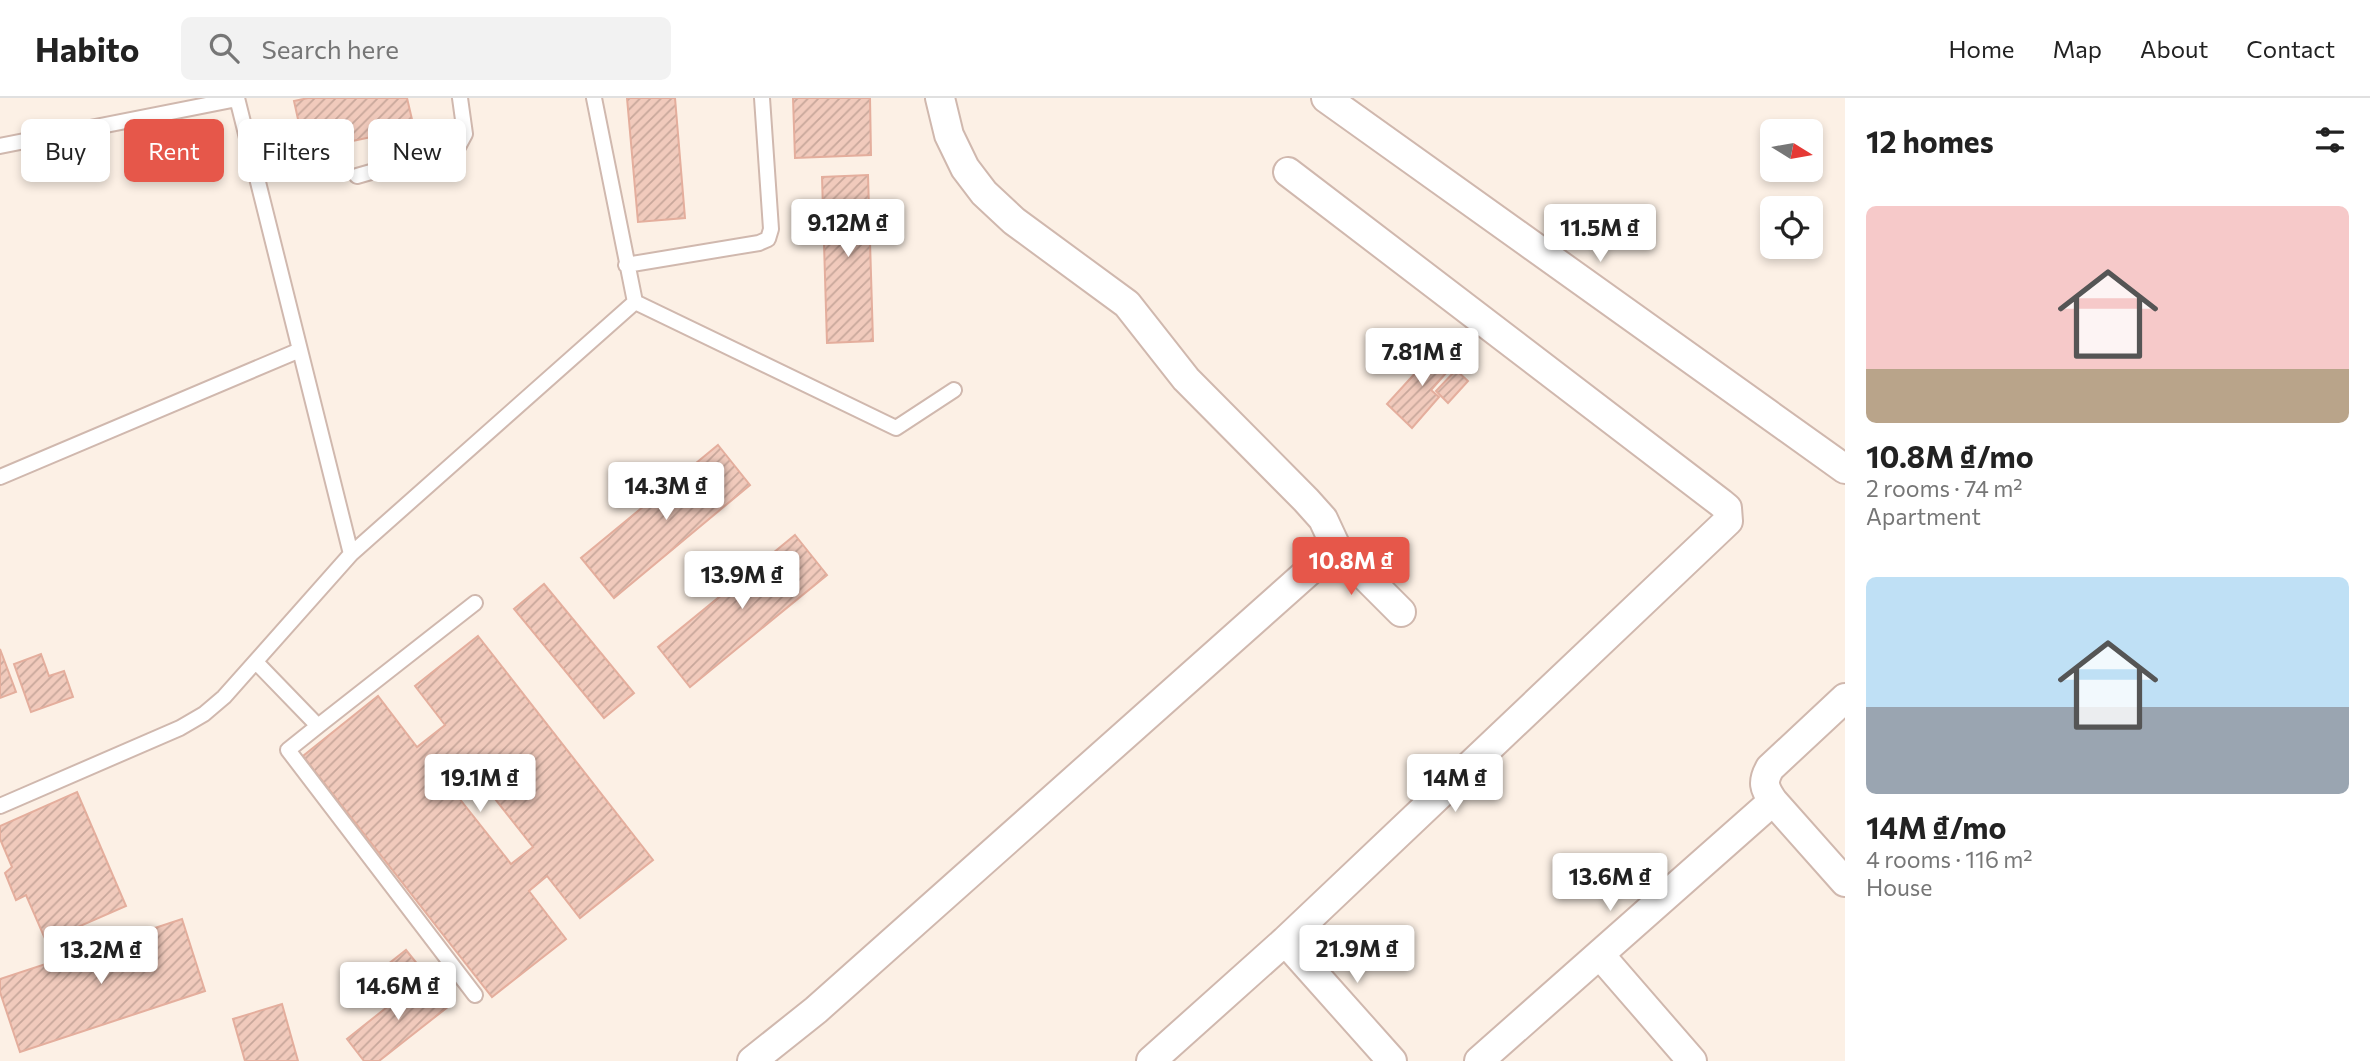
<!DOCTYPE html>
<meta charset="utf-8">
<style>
body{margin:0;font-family:Commissioner,sans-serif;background:#f2f2f2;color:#222;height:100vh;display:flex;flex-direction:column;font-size:26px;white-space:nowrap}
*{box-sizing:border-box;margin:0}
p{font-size:23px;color:#767676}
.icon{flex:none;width:38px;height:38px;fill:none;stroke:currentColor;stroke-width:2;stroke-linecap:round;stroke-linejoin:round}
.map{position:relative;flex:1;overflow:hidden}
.side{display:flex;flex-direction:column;background:#fff;width:525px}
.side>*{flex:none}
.banner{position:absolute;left:21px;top:21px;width:665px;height:63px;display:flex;gap:14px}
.needle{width:46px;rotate:101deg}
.buttons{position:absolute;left:1760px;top:21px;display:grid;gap:14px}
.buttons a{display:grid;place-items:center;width:63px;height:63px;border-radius:10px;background:#fff;box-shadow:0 4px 10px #0003;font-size:35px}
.price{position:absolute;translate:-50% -60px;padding:0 16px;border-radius:7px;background:#fff;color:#222;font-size:23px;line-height:46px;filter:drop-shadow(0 2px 4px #0008)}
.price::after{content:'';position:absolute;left:50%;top:42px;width:21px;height:16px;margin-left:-10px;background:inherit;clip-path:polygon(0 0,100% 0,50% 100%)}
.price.current{background:#e6574a;color:#fff}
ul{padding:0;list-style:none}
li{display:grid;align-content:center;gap:14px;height:371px;padding:0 21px}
li span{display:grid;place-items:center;height:217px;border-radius:10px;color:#555}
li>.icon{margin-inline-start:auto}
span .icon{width:126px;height:126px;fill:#fffc;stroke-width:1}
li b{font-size:30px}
h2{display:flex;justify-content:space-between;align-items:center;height:84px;padding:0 21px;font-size:30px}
.chip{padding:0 24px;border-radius:10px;background:#fff;box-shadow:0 4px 10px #0003;font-size:24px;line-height:63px}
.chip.current{background:#e6574a;color:#fff}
header{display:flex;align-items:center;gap:42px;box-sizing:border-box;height:98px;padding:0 35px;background:#fff;border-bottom:2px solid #e0e0e0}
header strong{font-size:33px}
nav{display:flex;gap:38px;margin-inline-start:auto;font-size:24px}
.search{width:490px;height:63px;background:#f2f2f2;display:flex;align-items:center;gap:18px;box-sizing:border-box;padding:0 24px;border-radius:10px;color:#767676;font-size:26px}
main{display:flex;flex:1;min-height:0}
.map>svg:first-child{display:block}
</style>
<header>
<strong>Habito</strong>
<div class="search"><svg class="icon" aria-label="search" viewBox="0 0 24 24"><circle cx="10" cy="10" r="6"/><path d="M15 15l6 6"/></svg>Search here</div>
<nav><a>Home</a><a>Map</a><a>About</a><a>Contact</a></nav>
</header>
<main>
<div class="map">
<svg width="1845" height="963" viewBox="0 0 1845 963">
<defs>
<pattern id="building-hatch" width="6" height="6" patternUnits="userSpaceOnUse" patternTransform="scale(1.75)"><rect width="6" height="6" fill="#f1cabc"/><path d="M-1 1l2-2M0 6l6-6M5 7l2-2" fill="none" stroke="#c8a79b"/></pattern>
</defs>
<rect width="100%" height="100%" fill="#fcf0e5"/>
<path fill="url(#building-hatch)" stroke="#e4ae9d" stroke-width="2" fill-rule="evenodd" d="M 308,0 L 407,0 L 414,30 L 305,53 L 294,3 Z
M 627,0 L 675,0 L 685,120 L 638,124 Z
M 793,0 L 870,0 L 871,57 L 795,60 Z
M 868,77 L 873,243 L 827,245 L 822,79 Z
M 1440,248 L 1456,264 L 1431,292 L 1439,299 L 1412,330 L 1387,306 Z
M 1456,272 L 1468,283 L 1448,305 L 1436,293 Z
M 718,347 L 750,387 L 614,500 L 581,460 Z
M 795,437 L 827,477 L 690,589 L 658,549 Z
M 544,486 L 634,595 L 604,620 L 514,511 Z
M 478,538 L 653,762 L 580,820 L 547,778 L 529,793 L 566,841 L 492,899 L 303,658 L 378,598 L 417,649 L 445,627 L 415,588 ZM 461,658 L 533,749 L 511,766 L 440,676 Z
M 0,551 L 16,594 L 0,600 Z
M 41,556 L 49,578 L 64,573 L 73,599 L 31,614 L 14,566 Z
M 77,694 L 126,808 L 46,843 L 26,797 L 16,802 L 5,775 L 12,769 L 0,741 L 0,728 Z
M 182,821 L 205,893 L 20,954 L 0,894 L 0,881 Z
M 406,852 L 419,868 L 376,902 L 363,886 Z
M 426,878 L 449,908 L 379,963 L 364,963 L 347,941 Z
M 282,906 L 298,963 L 245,963 L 233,921 Z"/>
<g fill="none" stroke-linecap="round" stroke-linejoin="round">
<defs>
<path id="lane" d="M 237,0 L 351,456
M 594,0 L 635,204
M 0,48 L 237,1
M 357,78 L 458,49 L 465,36 L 460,0
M 626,167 L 759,145 L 768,141 L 771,131 L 762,0
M 0,379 L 300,252
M 256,564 L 318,628 L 288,652 L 475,897
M 318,628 L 475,505
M 0,708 L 180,630 L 204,616 L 224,599 L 351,456 L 635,204 L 896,330 L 954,292"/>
<path id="street" d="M 1326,0 L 1845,371
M 1336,449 L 1401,514
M 1845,600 L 1770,670 C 1762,684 1764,690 1773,703 L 1845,784
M 1285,843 L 1392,963
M 1600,857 L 1692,963
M 752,963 L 816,912 L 1336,449 L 1323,421 L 1306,402 L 1186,281 L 1127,206 L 1014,123 L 984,95 L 965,70 L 949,37 L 940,0
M 1151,963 L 1285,843 L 1728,423 L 1727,410 L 1721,405 L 1288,74
M 1479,963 L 1773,703"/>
</defs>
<use href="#lane" stroke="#d0b8ae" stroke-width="18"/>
<use href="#street" stroke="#d0b8ae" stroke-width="32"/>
<use href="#lane" stroke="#fff" stroke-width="14"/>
<use href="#street" stroke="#fff" stroke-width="28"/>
</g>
</svg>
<div class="buttons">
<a><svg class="needle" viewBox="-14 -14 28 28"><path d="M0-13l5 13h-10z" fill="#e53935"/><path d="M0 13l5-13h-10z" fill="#767676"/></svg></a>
<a><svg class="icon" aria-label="locate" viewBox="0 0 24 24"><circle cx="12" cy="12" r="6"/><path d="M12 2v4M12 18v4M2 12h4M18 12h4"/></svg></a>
</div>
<b class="price" style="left:848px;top:161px">9.12M ₫</b>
<b class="price" style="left:1600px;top:166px">11.5M ₫</b>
<b class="price" style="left:1422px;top:290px">7.81M ₫</b>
<b class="price" style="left:666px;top:424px">14.3M ₫</b>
<b class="price current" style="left:1351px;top:499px">10.8M ₫</b>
<b class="price" style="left:742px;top:513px">13.9M ₫</b>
<b class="price" style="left:480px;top:716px">19.1M ₫</b>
<b class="price" style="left:1455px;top:716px">14M ₫</b>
<b class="price" style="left:1610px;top:815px">13.6M ₫</b>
<b class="price" style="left:1357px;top:887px">21.9M ₫</b>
<b class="price" style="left:101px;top:888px">13.2M ₫</b>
<b class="price" style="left:398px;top:924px">14.6M ₫</b>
<div class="banner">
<a class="chip">Buy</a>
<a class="chip current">Rent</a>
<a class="chip">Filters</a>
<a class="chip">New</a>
</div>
</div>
<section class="side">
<h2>12 homes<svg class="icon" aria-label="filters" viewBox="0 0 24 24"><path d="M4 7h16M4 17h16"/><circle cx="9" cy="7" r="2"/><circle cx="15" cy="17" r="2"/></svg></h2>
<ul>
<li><span style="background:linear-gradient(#f6c9c9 75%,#b9a48a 0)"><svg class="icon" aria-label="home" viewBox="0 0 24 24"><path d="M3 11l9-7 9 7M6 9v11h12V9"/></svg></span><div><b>10.8M ₫/mo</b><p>2 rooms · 74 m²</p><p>Apartment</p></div></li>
<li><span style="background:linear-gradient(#bfe0f5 60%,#9aa5b1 0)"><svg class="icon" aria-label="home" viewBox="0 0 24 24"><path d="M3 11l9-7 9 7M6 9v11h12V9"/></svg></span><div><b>14M ₫/mo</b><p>4 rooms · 116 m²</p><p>House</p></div></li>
</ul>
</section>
</main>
